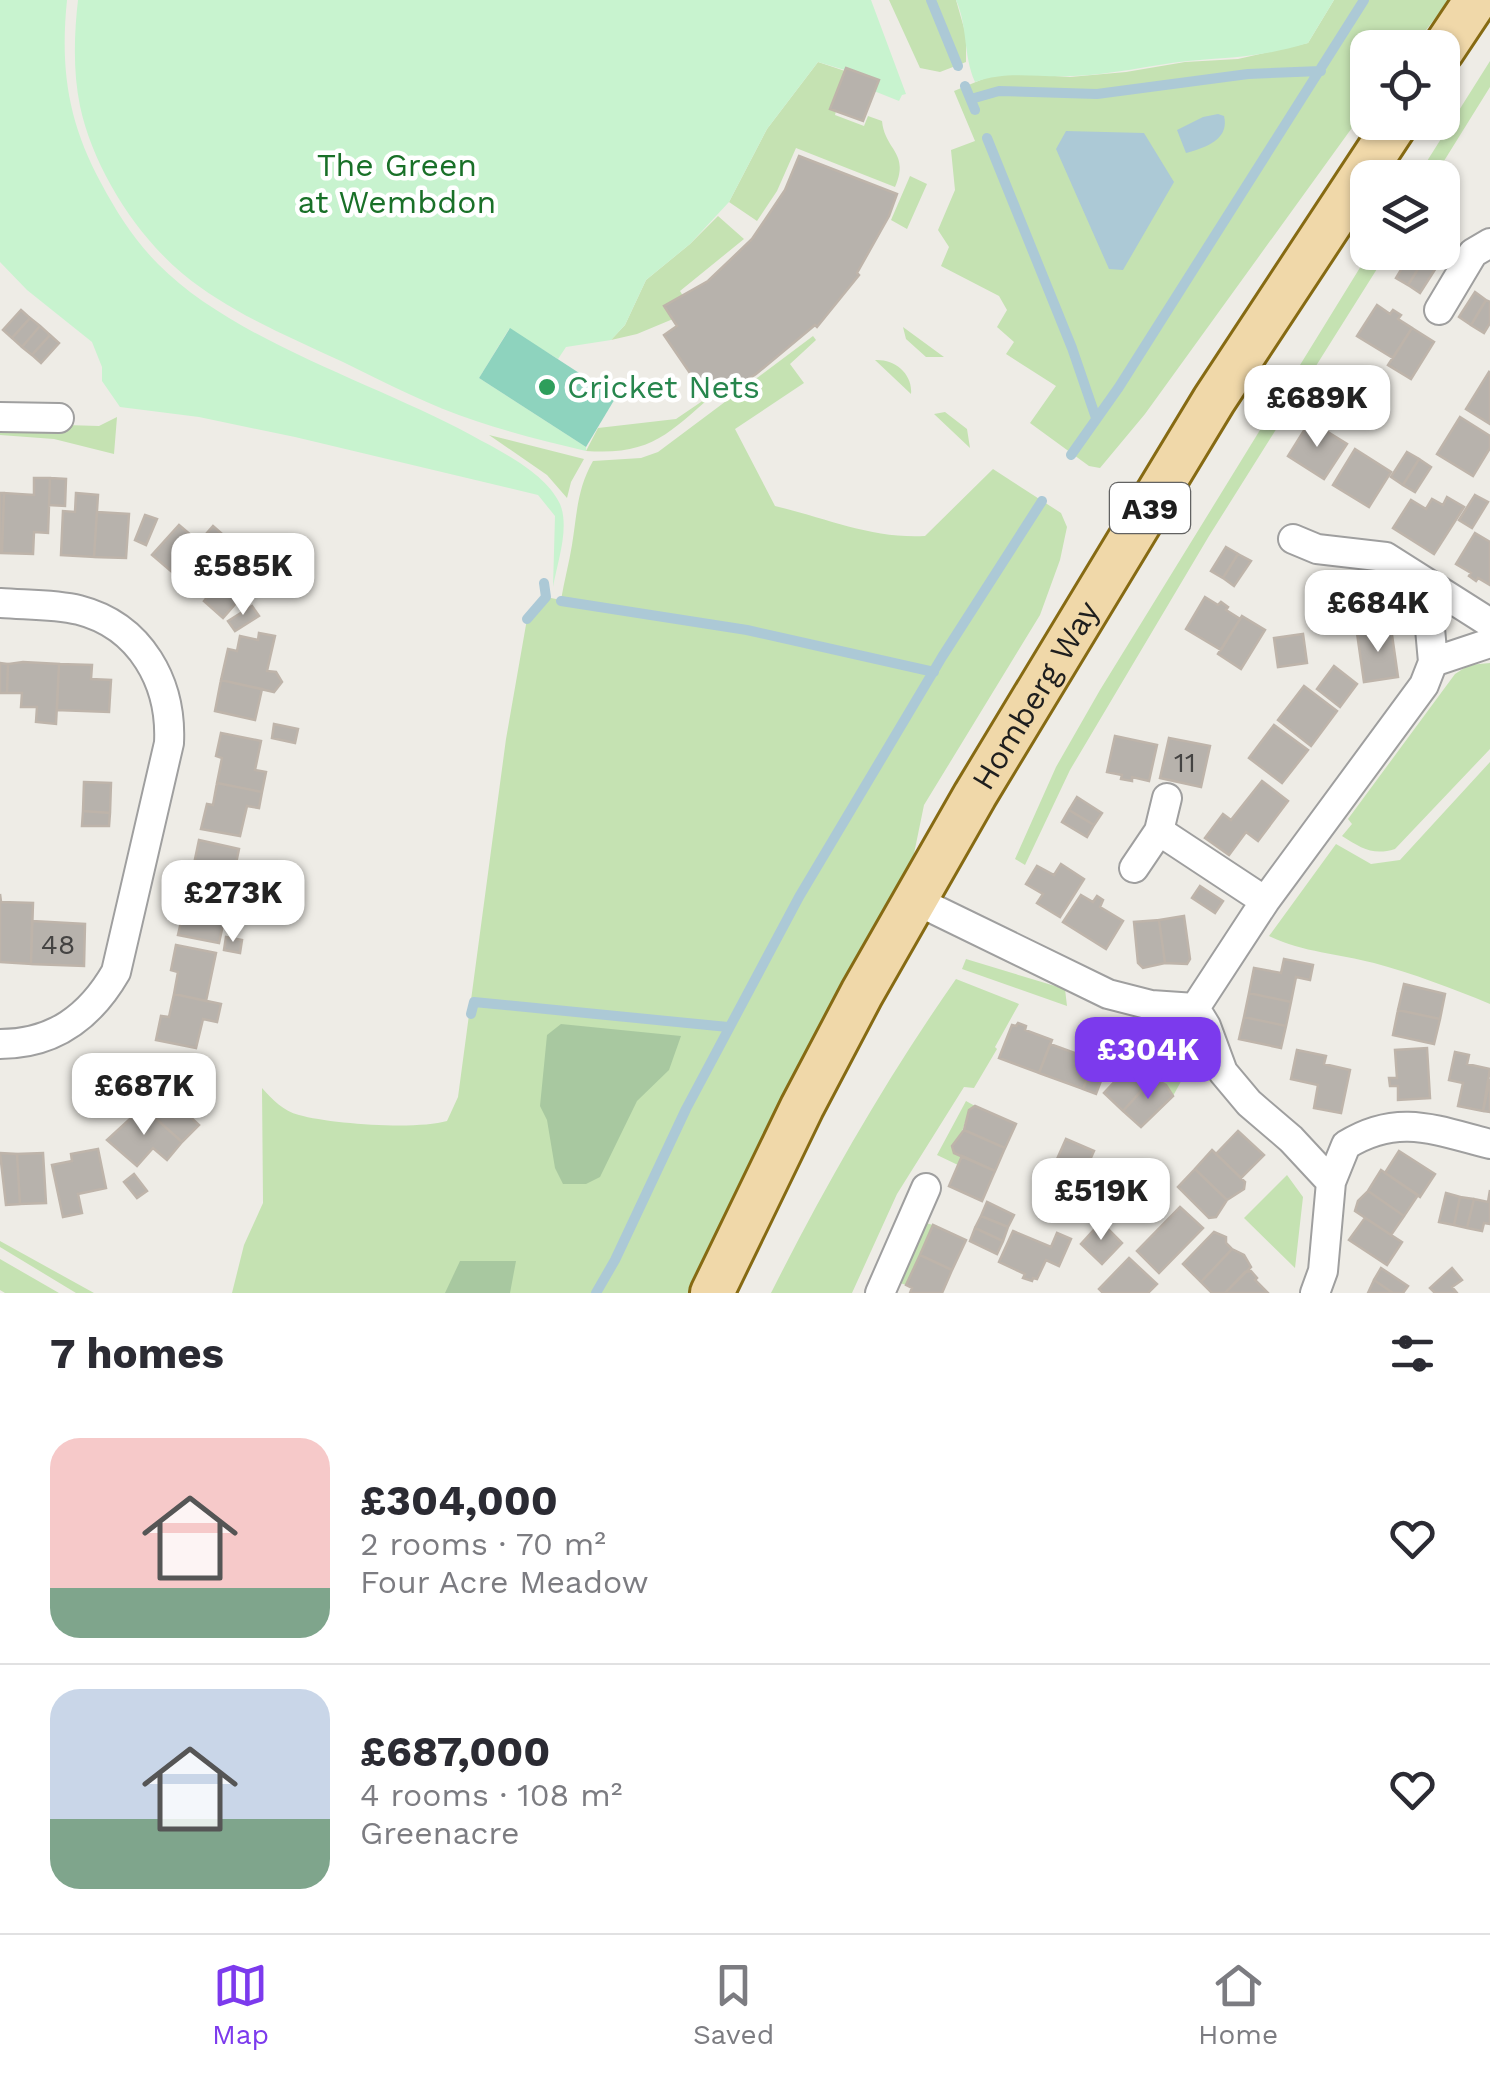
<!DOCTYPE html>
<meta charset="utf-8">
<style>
body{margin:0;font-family:"Work Sans",sans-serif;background:#f2f2f3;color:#2b2b33;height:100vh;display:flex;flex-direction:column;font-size:38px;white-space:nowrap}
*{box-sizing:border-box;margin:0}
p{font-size:32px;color:#7c7c81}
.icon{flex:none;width:55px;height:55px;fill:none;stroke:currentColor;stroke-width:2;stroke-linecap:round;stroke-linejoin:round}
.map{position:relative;height:1293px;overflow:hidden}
.side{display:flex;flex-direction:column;background:#fff;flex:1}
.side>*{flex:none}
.controls{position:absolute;left:1350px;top:30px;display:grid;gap:20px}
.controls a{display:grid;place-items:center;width:110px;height:110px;border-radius:20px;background:#fff;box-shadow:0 2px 8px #0004;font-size:50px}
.price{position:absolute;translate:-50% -85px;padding:0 22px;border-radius:20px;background:#fff;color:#222;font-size:32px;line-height:65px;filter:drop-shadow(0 2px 5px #0008)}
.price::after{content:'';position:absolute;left:50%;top:60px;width:30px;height:22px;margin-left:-15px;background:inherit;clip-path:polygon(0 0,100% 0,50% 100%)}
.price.active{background:#7c3aed;color:#fff}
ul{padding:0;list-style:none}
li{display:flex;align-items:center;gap:30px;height:250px;padding:0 50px}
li+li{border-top:2px solid #e1e1e2}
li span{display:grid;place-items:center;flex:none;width:280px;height:200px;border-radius:30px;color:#555}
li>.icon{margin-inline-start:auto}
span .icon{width:120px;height:120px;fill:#fffc;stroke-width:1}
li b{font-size:42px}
h2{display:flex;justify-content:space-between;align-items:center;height:120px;padding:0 50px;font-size:42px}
.menu{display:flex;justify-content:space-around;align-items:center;height:140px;border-top:2px solid #e1e1e2;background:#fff;font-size:28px;color:#7c7c81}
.menu a{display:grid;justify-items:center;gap:5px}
.menu .active{color:#7c3aed}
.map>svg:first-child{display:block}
</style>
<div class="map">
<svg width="1490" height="1293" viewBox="0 0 1490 1293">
<rect width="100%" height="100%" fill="#eeece6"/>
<path fill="#c5e2b2" d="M 889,0 L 956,0 L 966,35 L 966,62 L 940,72 L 920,68 Z
M 1334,0 L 1449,0 L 1413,47 L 1368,48 L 1367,107 L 1145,414 L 1100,468 L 1089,466 L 1030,423 L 1056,386 L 1006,354 L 1014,342 L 997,327 L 1007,310 L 999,296 L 941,266 L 949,247 L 938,230 L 955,190 L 951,150 L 975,141 L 954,91 L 988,77 L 1009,73 L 1070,77 L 1126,72 L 1185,62 L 1238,59 L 1308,43 Z
M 1490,61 L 1490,87 L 1434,177 L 1417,177 Z
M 818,62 L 845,71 L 830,108 L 836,111 L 835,115 L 864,126 L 868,116 L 882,121 C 885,151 910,152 895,187 L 796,148 L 777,191 L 757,221 L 729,202 L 767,129 Z
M 910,176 L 927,184 L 907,229 L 891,220 Z
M 718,216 L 744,239 L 680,291 L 683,296 L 665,306 L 673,319 L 637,334 L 611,340 L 625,325 L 646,280 L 690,244 Z
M 1369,253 L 1387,253 L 1209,536 L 1070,770 L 1025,865 L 1015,859 L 1056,767 L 1100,690 Z
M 903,327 L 944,357 L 926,357 L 906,339 Z
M 813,336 L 816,340 L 790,364 L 804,383 L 735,429 L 775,506 C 826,518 872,539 925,536 L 993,469 L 1061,513 L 1067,527 L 1060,560 L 1040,615 L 924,805 L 909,878 L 694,1293 L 232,1293 L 244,1245 L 263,1203 L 262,1088 C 273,1100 283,1111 299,1115 C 331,1124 416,1130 447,1121 L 458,1097 L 506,739 L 527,619 L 546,597 L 561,600 C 564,582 569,563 572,545 C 577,514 577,489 593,461 L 641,458 L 658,452 Z
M 875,360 C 895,359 913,374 911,394 Z
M 720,389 C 671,430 655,456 586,451 L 598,428 L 676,419 Z
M 945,412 L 967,429 L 970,448 L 934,414 Z
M 117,417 L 114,454 L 54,439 L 0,435 L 0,423 L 99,426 Z
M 489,435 L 584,459 L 571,482 L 567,498 L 547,475 Z
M 1490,663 L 1490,749 L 1395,849 C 1373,856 1361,848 1342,836 L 1352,824 L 1348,819 L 1455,674 L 1469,665 Z
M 1490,762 L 1490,1004 C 1452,988 1414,974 1374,963 C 1339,954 1302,952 1269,936 L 1336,844 L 1371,864 L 1400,860 Z
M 966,959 L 1065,989 L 1067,1006 L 962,969 Z
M 956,979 L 1019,1004 L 995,1047 L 997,1049 L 974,1088 L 964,1087 L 897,1194 L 852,1293 L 771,1293 C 826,1184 886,1079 956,979 Z
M 1130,1017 L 1179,1029 L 1193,1046 L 1187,1053 L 1123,1027 Z
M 1119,1039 L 1190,1065 L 1173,1096 L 1166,1085 L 1161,1085 L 1147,1072 L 1142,1061 L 1134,1063 L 1125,1054 L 1110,1058 Z
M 966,1101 L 975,1106 L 969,1110 L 960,1138 L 952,1146 L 962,1156 L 958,1165 L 937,1155 Z
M 1287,1175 L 1303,1197 L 1295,1268 L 1244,1218 Z
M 926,1223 L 933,1225 L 906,1285 L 900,1283 Z
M 0,1241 L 94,1293 L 76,1293 L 0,1247 Z
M 0,1259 L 59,1293 L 5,1293 L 0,1290 Z"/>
<path fill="#a8c8a0" d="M 561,1024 L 681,1036 L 669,1070 L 637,1101 L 600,1177 L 586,1184 L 563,1184 L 555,1168 L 547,1120 L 540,1106 L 547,1035 Z
M 460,1261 L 516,1261 L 510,1293 L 445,1293 Z"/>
<path fill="#c8f3cf" d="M 0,0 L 67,0 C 60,69 68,122 101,183 C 117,213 135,241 158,264 C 234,341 375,383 471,435 C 500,451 545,472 560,504 C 570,528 557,563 553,587 L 555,516 L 538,495 L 295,437 L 199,417 L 120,407 L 102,381 L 102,367 L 92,342 L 27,290 L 0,262 Z
M 78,0 L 871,0 L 906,94 L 902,95 L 899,101 L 874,91 L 878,80 L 818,62 L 767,129 L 729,202 L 690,244 L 646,280 L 625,325 L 611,340 L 566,347 L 558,359 L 509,329 L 479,378 L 586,447 L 586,451 C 549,442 512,433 476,421 C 430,406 386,383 343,362 C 289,337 229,312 183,274 C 135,234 93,167 80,106 C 73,72 74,35 78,0 Z
M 956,0 L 1334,0 L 1308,43 C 1262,57 1234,57 1188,61 C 1149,65 1112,75 1073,76 C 1039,78 1008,70 975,82 C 963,55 968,27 956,0 Z"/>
<path fill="#8ed3be" d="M 510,328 L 616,397 L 586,447 L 479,378 Z"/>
<path fill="#acc9d6" d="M 1218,114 L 1224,116 C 1230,140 1204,148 1186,153 L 1177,130 L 1203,117 Z
M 1066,131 L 1144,133 L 1174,182 L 1123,270 L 1109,269 L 1056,149 Z"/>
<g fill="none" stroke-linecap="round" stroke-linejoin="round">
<path stroke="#acc9d6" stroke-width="10" d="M 931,0 L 958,66
M 965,86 L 975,110
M 971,99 L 999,91 L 1097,94 L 1248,74 L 1321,71
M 987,138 L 1072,348 L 1096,418
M 1071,455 L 1119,387 L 1364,0
M 561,601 L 747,630 L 934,672
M 527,619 L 546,597 L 544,583
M 471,1014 L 474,1002 L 728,1027
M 596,1293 L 615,1260 L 686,1109 L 799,897 L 942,657 L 1042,501"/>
</g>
<path fill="#b7b2ac" stroke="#beb4aa" stroke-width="2.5" d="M 846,68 L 879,80 L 863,121 L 830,109 Z
M 799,156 L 897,194 L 889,216 L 857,273 L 859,275 L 817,327 L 815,325 L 756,374 L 724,395 L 720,389 L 707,398 L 664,335 L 677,326 L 664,306 L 708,281 L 752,239 L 785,190 Z
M 1411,253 L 1423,261 L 1408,285 L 1396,278 Z
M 1423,261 L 1436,268 L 1420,293 L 1408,285 Z
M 1475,292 L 1486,300 L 1471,325 L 1459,317 Z
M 1486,300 L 1490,302 L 1490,323 L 1484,333 L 1471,325 Z
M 1377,305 L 1390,314 L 1393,310 L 1401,315 L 1398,319 L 1412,328 L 1393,358 L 1357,336 Z
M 21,310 L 30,318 L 12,338 L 3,330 Z
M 30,318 L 40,326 L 22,347 L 12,338 Z
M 40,326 L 50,335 L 32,355 L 22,347 Z
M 1412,328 L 1434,342 L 1411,379 L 1388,365 Z
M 50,335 L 59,343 L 41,363 L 32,355 Z
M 1489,372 L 1490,373 L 1490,424 L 1466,409 Z
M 1460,417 L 1490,436 L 1490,448 L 1473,476 L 1437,454 Z
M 1310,421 L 1347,444 L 1324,479 L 1288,456 Z
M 1355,449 L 1391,472 L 1369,507 L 1333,485 Z
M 1407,452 L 1419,459 L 1403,485 L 1391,477 Z
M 1419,459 L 1431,467 L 1415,492 L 1403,485 Z
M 34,478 L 50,478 L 48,533 L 34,532 L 33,554 L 2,553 L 4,493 L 34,495 Z
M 50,478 L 66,479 L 65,506 L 49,505 Z
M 0,493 L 4,493 L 2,553 L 0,553 Z
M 76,493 L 98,495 L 94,557 L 61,555 L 63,511 L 75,512 Z
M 1475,495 L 1488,502 L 1472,528 L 1459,520 Z
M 1447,497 L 1464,507 L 1434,554 L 1393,528 L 1411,500 L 1426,509 L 1432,499 L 1443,505 Z
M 97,512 L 129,514 L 126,558 L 94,557 Z
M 145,515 L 157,519 L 146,545 L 135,540 Z
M 179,525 L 199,542 L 213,526 L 228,539 L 190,582 L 175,568 L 172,572 L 152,555 Z
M 1475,533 L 1490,542 L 1490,585 L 1478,578 L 1476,581 L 1469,576 L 1471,573 L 1456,564 Z
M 1226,547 L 1238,554 L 1223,578 L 1211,571 Z
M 1238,554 L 1251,561 L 1234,586 L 1223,578 Z
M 213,555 L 250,587 L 223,618 L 204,601 L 208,596 L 190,582 Z
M 1373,576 L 1376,594 L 1380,593 L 1380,619 L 1344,624 L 1337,581 Z
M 1205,597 L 1218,605 L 1221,602 L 1228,607 L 1226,610 L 1240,619 L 1221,650 L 1186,629 Z
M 252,606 L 259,616 L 235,631 L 228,621 Z
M 1242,616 L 1265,630 L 1241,669 L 1218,654 Z
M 1391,628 L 1398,677 L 1364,682 L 1357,633 Z
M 259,633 L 275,636 L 267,671 L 276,672 L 282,682 L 274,692 L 221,680 L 228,649 L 237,651 L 240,636 L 258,640 Z
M 1303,634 L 1307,663 L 1278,667 L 1274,638 Z
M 23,662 L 59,664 L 56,724 L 36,722 L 37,707 L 21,707 L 22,693 L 7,693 L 8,664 Z
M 0,663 L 8,664 L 7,693 L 0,693 Z
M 59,664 L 92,665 L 91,679 L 111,680 L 109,712 L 57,710 Z
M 1334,666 L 1357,684 L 1340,707 L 1317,689 Z
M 221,680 L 262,689 L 255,720 L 215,711 Z
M 1304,686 L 1337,711 L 1311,746 L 1278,720 Z
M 274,724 L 298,729 L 295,743 L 272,738 Z
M 1274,725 L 1308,750 L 1282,783 L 1249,758 Z
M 221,733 L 261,741 L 255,770 L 266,772 L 262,792 L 217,783 L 222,758 L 216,756 Z
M 1115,736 L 1157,745 L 1149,781 L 1132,777 L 1132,781 L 1121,779 L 1122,775 L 1107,772 Z
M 1169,738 L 1210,746 L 1201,787 L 1160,778 Z
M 1262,781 L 1288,801 L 1258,841 L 1246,832 L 1229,855 L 1205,838 L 1223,814 L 1231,820 Z
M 84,782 L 111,783 L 110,813 L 83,811 Z
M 217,783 L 262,792 L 259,808 L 247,806 L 240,836 L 201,829 L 207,804 L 213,805 Z
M 1077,797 L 1102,813 L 1094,825 L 1069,810 Z
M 1069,810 L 1094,825 L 1087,837 L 1062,822 Z
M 83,811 L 110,813 L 109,826 L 82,826 Z
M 199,840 L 239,849 L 229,897 L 195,890 L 200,865 L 194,864 Z
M 1061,864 L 1084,879 L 1060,917 L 1037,903 L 1043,894 L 1026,884 L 1037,866 L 1054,875 Z
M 1200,886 L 1223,901 L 1215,913 L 1192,898 Z
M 195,890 L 229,897 L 219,943 L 178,935 L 184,909 L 190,910 Z
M 0,894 L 1,902 L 33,903 L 31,964 L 0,962 Z
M 1081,895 L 1093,902 L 1097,896 L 1103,900 L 1100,907 L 1123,921 L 1106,949 L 1063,922 Z
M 1184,916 L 1190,959 L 1187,964 L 1165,963 L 1159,920 Z
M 1159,920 L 1165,963 L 1143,968 L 1138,963 L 1134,922 Z
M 32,921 L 85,924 L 84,966 L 31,964 Z
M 226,937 L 242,940 L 240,953 L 224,950 Z
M 176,945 L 216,953 L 206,1001 L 174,994 L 178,972 L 171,970 Z
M 1284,959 L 1313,965 L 1310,980 L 1296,977 L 1291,1002 L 1249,993 L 1254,968 L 1281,973 Z
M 1404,984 L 1445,994 L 1440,1019 L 1398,1010 Z
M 1249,993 L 1291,1002 L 1286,1026 L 1244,1017 Z
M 174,994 L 221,1004 L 217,1022 L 203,1019 L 196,1048 L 156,1040 L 161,1016 L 169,1017 Z
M 1398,1010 L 1440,1019 L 1434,1044 L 1393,1035 Z
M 1244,1017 L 1286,1026 L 1281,1048 L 1239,1039 Z
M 1018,1023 L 1026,1026 L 1025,1030 L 1052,1040 L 1039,1073 L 999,1058 L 1012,1025 L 1016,1026 Z
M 1050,1044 L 1094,1060 L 1083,1089 L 1039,1073 Z
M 1427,1048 L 1430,1098 L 1398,1100 L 1398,1086 L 1390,1086 L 1389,1078 L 1397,1078 L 1395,1050 Z
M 1297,1050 L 1326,1056 L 1324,1064 L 1350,1070 L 1341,1113 L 1314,1108 L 1318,1085 L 1291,1079 Z
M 1455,1052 L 1469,1055 L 1467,1064 L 1490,1069 L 1483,1111 L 1458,1106 L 1463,1083 L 1449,1080 Z
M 1094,1060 L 1107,1065 L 1096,1094 L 1083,1089 Z
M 1135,1060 L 1142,1061 L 1153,1078 L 1123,1111 L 1104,1093 Z
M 171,1067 L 202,1094 L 185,1112 L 199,1125 L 182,1142 L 143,1107 L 158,1091 L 153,1087 Z
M 1153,1078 L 1166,1085 L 1173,1096 L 1141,1127 L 1123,1111 Z
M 1490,1079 L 1490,1112 L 1483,1111 Z
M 975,1106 L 1016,1124 L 1005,1148 L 964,1130 L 969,1110 Z
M 143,1107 L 182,1142 L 167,1160 L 153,1148 L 137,1166 L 107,1140 Z
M 964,1130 L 1005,1148 L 995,1171 L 954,1153 L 952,1146 Z
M 1238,1131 L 1264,1155 L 1241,1178 L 1216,1154 Z
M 1066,1139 L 1094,1151 L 1069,1207 L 1041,1195 Z
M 98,1149 L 106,1188 L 78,1194 L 82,1213 L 63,1217 L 52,1165 L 72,1161 L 71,1154 Z
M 1212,1150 L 1245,1182 L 1244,1189 L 1227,1200 L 1195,1169 Z
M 1399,1151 L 1435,1174 L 1420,1197 L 1385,1173 Z
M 0,1153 L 17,1154 L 20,1204 L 6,1205 Z
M 43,1153 L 46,1203 L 20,1204 L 17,1154 Z
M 962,1156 L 995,1171 L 982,1201 L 949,1186 Z
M 1195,1169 L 1227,1200 L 1216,1217 L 1209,1218 L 1178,1187 Z
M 1381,1170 L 1418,1195 L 1404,1216 L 1368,1191 Z
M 134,1174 L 147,1191 L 137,1198 L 124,1182 Z
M 1490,1190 L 1490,1224 L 1484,1223 L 1482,1231 L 1467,1228 L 1474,1199 L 1488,1202 Z
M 1368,1191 L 1404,1216 L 1391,1235 L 1355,1211 L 1358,1201 Z
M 1446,1193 L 1460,1197 L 1454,1225 L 1439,1222 Z
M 1460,1197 L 1474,1199 L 1467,1228 L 1454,1225 Z
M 987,1202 L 1014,1215 L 1008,1227 L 981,1216 Z
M 1180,1207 L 1203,1228 L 1159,1273 L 1137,1251 Z
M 981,1216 L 1008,1227 L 1003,1241 L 975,1228 Z
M 1365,1218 L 1402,1242 L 1387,1265 L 1349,1240 Z
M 1101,1222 L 1122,1243 L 1102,1264 L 1081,1244 Z
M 933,1225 L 966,1240 L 952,1270 L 920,1255 Z
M 975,1228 L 1003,1241 L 997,1254 L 970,1241 Z
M 1013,1231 L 1051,1247 L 1057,1233 L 1071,1239 L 1059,1266 L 1046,1260 L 1037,1279 L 1033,1278 L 1032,1281 L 1023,1278 L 1025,1274 L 999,1262 Z
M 1214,1232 L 1226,1237 L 1226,1243 L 1232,1249 L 1201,1282 L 1183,1264 Z
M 1232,1249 L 1244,1255 L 1251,1267 L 1225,1293 L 1212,1293 L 1201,1282 Z
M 920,1255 L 952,1270 L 942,1293 L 910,1293 L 912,1288 L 906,1285 Z
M 1129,1258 L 1157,1284 L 1148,1293 L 1103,1293 L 1099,1289 Z
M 1381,1268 L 1408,1286 L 1403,1293 L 1393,1293 L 1374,1280 Z
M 1452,1268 L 1462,1280 L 1452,1287 L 1457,1293 L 1435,1293 L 1430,1288 Z
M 1251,1271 L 1257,1278 L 1255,1280 L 1268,1293 L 1225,1293 L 1245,1272 Z
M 1374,1280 L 1393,1293 L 1368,1293 Z"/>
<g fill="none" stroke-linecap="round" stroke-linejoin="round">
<defs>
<path id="street" d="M 1439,310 L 1473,253 L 1490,243
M 0,417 L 59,418
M 1293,539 L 1317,549 L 1386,557 L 1490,623
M 1426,584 L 1433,662
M 0,603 C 26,605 54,604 79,610 C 141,626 172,683 169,743 L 116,972 C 90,1017 54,1044 0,1044
M 1159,831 L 1265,901
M 1134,868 L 1159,831 L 1167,798
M 915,900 L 1108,994 L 1151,1005 L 1195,1008 L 1265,901 L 1424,685 L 1433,662 L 1490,643
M 1195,1008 L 1206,1026 L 1223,1072 L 1249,1103 L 1291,1139 L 1331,1182 L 1323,1271 L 1315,1293
M 1331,1182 L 1346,1145 C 1398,1113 1435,1130 1490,1144
M 880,1293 L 926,1188"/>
<g id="primary">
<path d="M 1442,51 L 1476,0"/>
<path id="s1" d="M 712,1293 L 802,1107 L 862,993 L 975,795 L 1214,400 L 1397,122"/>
</g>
</defs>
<use href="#street" stroke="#9f9f9f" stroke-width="32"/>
<use href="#primary" stroke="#866a13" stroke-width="48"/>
<use href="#street" stroke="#fff" stroke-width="28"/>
<use href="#primary" stroke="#f0d8a9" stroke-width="42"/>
</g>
<circle fill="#2e9e5b" stroke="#fff" stroke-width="4" cx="547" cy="387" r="10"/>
<g text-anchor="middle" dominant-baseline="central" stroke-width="9" stroke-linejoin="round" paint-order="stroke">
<g font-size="28" fill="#444342">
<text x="1185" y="762">11</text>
<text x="58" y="944">48</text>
</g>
<rect fill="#fff" stroke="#626262" stroke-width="2.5" x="1110" y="483" width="80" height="50" rx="8"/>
<g font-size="30" font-weight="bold" fill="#1e1e1e">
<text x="1150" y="508">A39</text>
</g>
<g font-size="32" fill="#197028" stroke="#fff">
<text x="397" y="165">The Green<tspan x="397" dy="37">at Wembdon</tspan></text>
</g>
<g font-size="32" fill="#27864d" stroke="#fff" text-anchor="start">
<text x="567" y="387">Cricket Nets</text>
</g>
<g font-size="32" fill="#1e1e1e" stroke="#fff">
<text stroke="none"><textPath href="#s1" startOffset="680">Homberg Way</textPath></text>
</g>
</g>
</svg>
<div class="controls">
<a><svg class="icon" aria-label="locate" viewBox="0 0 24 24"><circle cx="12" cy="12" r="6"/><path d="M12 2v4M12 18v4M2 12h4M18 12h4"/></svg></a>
<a><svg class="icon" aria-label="layers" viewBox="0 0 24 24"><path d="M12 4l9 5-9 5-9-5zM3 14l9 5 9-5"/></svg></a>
</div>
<b class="price" style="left:1317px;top:450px">£689K</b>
<b class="price" style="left:243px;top:618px">£585K</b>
<b class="price" style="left:1378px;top:655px">£684K</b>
<b class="price" style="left:233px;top:945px">£273K</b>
<b class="price active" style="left:1148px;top:1102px">£304K</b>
<b class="price" style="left:144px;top:1138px">£687K</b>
<b class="price" style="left:1101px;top:1243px">£519K</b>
</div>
<section class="side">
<h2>7 homes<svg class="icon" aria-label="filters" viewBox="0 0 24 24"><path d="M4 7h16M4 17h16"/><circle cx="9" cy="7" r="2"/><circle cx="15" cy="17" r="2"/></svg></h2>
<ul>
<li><span style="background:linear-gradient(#f6c9c9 75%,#7fa58c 0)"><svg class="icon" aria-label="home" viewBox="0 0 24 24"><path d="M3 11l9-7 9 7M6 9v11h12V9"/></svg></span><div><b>£304,000</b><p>2 rooms · 70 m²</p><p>Four Acre Meadow</p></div><svg class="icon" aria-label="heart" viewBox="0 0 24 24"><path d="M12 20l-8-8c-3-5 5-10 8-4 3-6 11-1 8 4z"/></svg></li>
<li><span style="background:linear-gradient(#c9d6e8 65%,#7fa58c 0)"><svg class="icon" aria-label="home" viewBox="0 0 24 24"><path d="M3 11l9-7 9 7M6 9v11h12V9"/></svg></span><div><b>£687,000</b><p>4 rooms · 108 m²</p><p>Greenacre</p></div><svg class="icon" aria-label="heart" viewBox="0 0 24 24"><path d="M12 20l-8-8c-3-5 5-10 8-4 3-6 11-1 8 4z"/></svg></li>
</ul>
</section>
<nav class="menu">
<a class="active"><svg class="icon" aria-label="map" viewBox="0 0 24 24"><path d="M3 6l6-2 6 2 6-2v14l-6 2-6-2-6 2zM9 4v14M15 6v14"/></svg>Map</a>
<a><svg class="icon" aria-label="saved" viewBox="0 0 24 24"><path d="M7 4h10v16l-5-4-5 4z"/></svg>Saved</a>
<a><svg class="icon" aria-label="home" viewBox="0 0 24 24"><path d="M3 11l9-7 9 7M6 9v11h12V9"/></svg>Home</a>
</nav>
